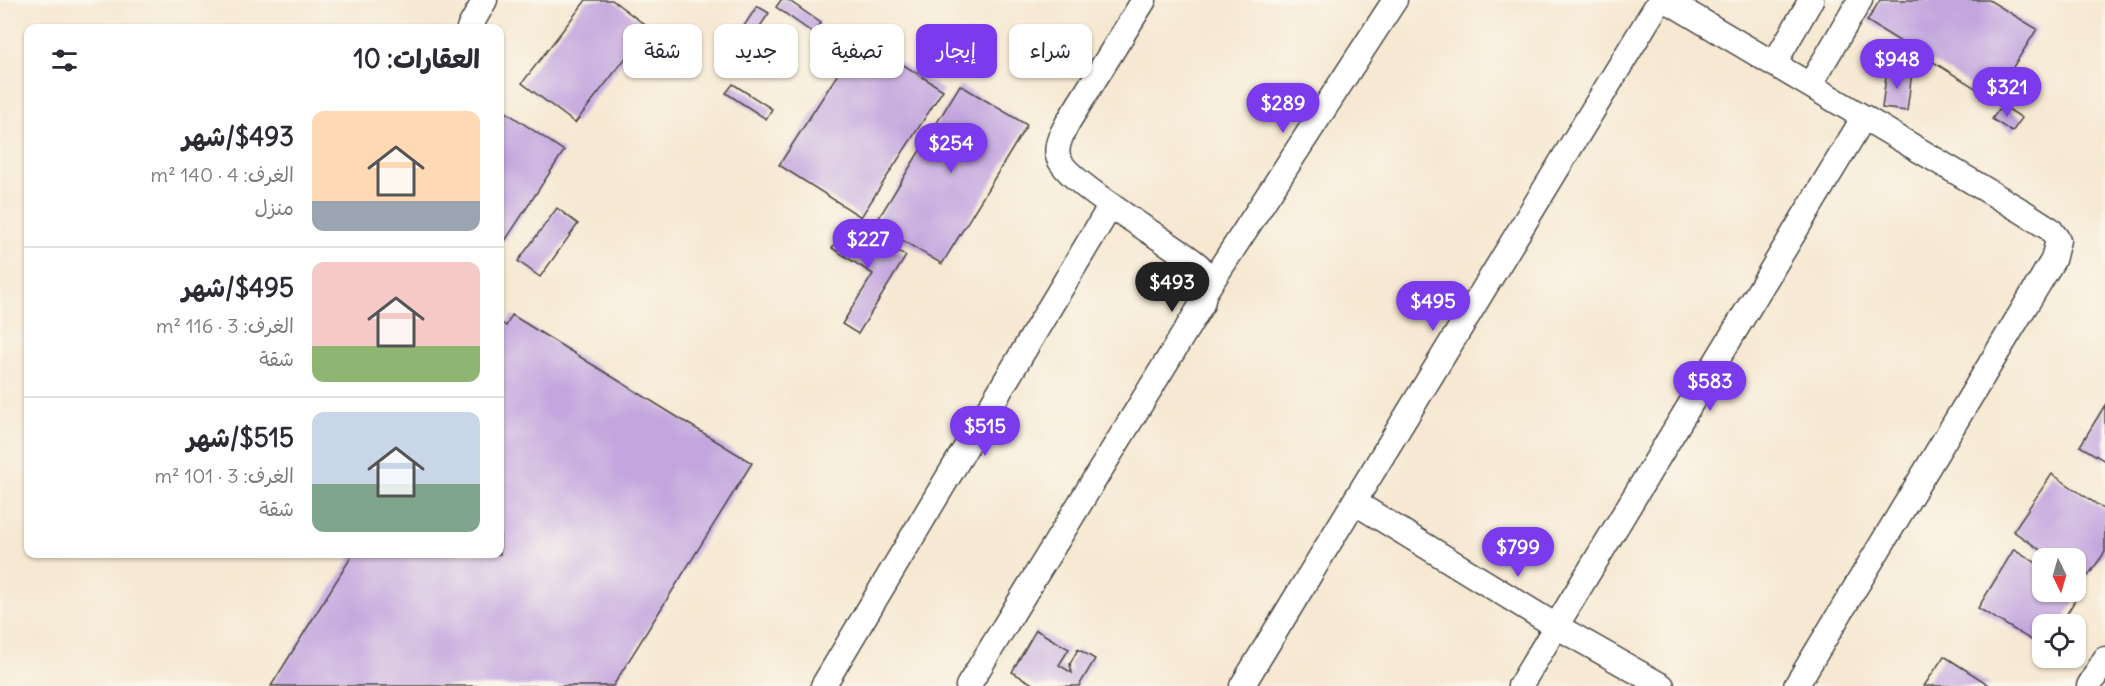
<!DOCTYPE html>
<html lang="ar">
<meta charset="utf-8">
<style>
body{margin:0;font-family:Delius,"Playpen Sans Arabic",sans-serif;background:#f7f7f7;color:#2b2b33;direction:rtl;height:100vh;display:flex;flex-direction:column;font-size:22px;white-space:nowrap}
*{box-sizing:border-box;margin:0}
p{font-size:20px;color:#7c7c81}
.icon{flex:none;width:33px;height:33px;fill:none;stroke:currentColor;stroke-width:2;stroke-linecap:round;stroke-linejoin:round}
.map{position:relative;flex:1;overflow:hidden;direction:ltr}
.drawer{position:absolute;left:24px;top:24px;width:480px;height:534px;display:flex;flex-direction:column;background:#fff;border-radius:12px;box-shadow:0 2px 4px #0004;direction:rtl}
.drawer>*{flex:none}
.banner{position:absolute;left:522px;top:24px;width:570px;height:54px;direction:rtl;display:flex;gap:12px}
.needle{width:39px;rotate:175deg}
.fabs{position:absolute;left:2032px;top:548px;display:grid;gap:12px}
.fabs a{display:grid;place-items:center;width:54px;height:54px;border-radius:12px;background:#fff;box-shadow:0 2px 4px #0004;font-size:30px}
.price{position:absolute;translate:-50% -51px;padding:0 14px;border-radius:21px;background:#7c3aed;color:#fff;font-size:20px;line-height:39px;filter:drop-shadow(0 2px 3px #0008)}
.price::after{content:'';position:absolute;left:50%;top:36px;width:18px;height:14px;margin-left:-9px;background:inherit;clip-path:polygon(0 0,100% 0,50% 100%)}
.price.current{background:#222;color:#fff}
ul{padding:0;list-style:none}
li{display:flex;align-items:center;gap:18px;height:150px;padding:0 24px}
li+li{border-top:2px solid #e1e1e2}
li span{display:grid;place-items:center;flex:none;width:168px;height:120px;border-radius:12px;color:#555}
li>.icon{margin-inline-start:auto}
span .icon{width:72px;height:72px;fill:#fffc;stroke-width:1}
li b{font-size:26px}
h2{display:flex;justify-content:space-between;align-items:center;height:72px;padding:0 24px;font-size:26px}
.pill{padding:0 21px;border-radius:12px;background:#fff;box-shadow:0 2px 4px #0004;font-size:21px;line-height:54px}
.pill.current{background:#7c3aed;color:#fff}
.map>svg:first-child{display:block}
</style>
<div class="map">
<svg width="2105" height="686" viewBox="0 0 2105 686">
<rect width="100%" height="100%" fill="#fbf7ec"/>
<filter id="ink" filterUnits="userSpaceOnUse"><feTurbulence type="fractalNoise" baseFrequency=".0167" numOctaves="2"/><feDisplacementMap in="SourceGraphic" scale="12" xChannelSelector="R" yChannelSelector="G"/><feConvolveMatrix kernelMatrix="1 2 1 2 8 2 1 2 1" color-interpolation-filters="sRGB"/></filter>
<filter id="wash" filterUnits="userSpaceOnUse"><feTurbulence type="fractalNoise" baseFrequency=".008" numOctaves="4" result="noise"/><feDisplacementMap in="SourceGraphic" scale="24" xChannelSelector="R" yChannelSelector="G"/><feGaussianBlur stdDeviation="1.35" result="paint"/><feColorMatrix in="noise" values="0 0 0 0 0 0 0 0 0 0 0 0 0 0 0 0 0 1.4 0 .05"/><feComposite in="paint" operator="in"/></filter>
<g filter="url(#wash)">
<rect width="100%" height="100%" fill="#f6e8d2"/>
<g id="blocks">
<path fill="#c3a6de" d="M 586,0 L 612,0 L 649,28 L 575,123 L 522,83 Z
M 781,0 L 788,0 L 821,23 L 813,33 L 776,7 Z
M 1880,0 L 1989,0 L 2037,29 L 1993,99 L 1867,21 Z
M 757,6 L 769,13 L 753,37 L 742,29 Z
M 861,38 L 943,90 L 861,217 L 779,165 Z
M 733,41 L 745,49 L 731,71 L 719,64 Z
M 1887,69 L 1912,72 L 1907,111 L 1882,108 Z
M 733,84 L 772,109 L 766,119 L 726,93 Z
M 960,85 L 1027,125 L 942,264 L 875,224 Z
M 2002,105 L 2022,118 L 2012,132 L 1992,119 Z
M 500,108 L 564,151 L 505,241 L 500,237 Z
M 557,208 L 578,224 L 540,277 L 518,261 Z
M 849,221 L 906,256 L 858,334 L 842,324 L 873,274 L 832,248 Z
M 512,315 L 752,463 L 613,686 L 271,686 L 353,554 L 500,554 L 500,322 L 506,326 Z
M 2105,405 L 2105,461 L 2080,446 Z
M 2052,474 L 2105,510 L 2105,552 L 2085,580 L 2076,574 L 2076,558 L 2052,558 L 2013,531 Z
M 2014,549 L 2043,567 L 2043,591 L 2076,591 L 2076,587 L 2081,590 L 2061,624 L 2043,624 L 2043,647 L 1978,608 Z
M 1036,630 L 1069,649 L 1059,665 L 1072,673 L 1070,664 L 1078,649 L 1095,659 L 1079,686 L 1036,686 L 1012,672 Z
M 1944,656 L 1991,686 L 1924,686 Z"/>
</g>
</g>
<g filter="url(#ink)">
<use href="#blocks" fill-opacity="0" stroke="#494744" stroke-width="1.5"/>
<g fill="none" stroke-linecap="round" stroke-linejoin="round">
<defs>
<path id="minor" d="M 1666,0 L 2025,213 L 2050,229 L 2058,240 L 2053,260 L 1796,686
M 469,28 L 485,0
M 1774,64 L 1811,0
M 1810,85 L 1860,0
M 1205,292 L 1395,0
M 1354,502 L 1556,626 L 1662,686
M 823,686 L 1111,205
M 968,686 L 1202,304 C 1206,290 1206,280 1199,266 C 1174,244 1063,182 1058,156 C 1055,144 1063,132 1068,122 L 1144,0
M 1242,686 L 1660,0
M 1520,686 L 1864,117
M 2089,686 L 2105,659"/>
</defs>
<use href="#minor" stroke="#494744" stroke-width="27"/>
<use href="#minor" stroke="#fff" stroke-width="24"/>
</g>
</g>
</svg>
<div class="fabs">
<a><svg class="needle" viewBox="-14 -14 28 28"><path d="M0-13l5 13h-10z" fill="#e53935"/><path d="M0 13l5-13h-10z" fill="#7c7c81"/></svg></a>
<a><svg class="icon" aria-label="locate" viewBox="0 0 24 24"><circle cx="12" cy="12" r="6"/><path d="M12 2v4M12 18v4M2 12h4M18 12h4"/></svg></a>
</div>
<b class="price" style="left:1897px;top:90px">$948</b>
<b class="price" style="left:2007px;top:118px">$321</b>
<b class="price" style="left:1283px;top:134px">$289</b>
<b class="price" style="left:951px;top:174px">$254</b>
<b class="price" style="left:868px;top:270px">$227</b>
<b class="price current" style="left:1172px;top:313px">$493</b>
<b class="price" style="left:1433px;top:332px">$495</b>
<b class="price" style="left:1710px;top:412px">$583</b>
<b class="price" style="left:985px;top:457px">$515</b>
<b class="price" style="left:1518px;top:578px">$799</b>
<div class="banner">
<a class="pill">شراء</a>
<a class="pill current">إيجار</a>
<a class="pill">تصفية</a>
<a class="pill">جديد</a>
<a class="pill">شقة</a>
</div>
<section class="drawer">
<h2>العقارات: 10<svg class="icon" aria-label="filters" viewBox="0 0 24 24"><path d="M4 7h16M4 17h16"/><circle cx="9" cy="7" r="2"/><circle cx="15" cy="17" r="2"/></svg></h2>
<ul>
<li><span style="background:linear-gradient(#ffd9b3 75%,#9aa5b1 0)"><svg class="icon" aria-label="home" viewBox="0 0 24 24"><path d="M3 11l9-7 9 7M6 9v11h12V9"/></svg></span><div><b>$493/شهر</b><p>الغرف: 4 · 140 m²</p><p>منزل</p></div></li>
<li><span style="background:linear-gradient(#f6c9c9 70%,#8fb573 0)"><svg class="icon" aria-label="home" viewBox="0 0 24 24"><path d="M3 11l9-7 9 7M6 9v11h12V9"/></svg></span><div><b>$495/شهر</b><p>الغرف: 3 · 116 m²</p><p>شقة</p></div></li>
<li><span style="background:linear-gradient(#c9d6e8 60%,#7fa58c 0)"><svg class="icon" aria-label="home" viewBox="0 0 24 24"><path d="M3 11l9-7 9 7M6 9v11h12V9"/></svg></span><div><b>$515/شهر</b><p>الغرف: 3 · 101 m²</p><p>شقة</p></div></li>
</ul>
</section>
</div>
